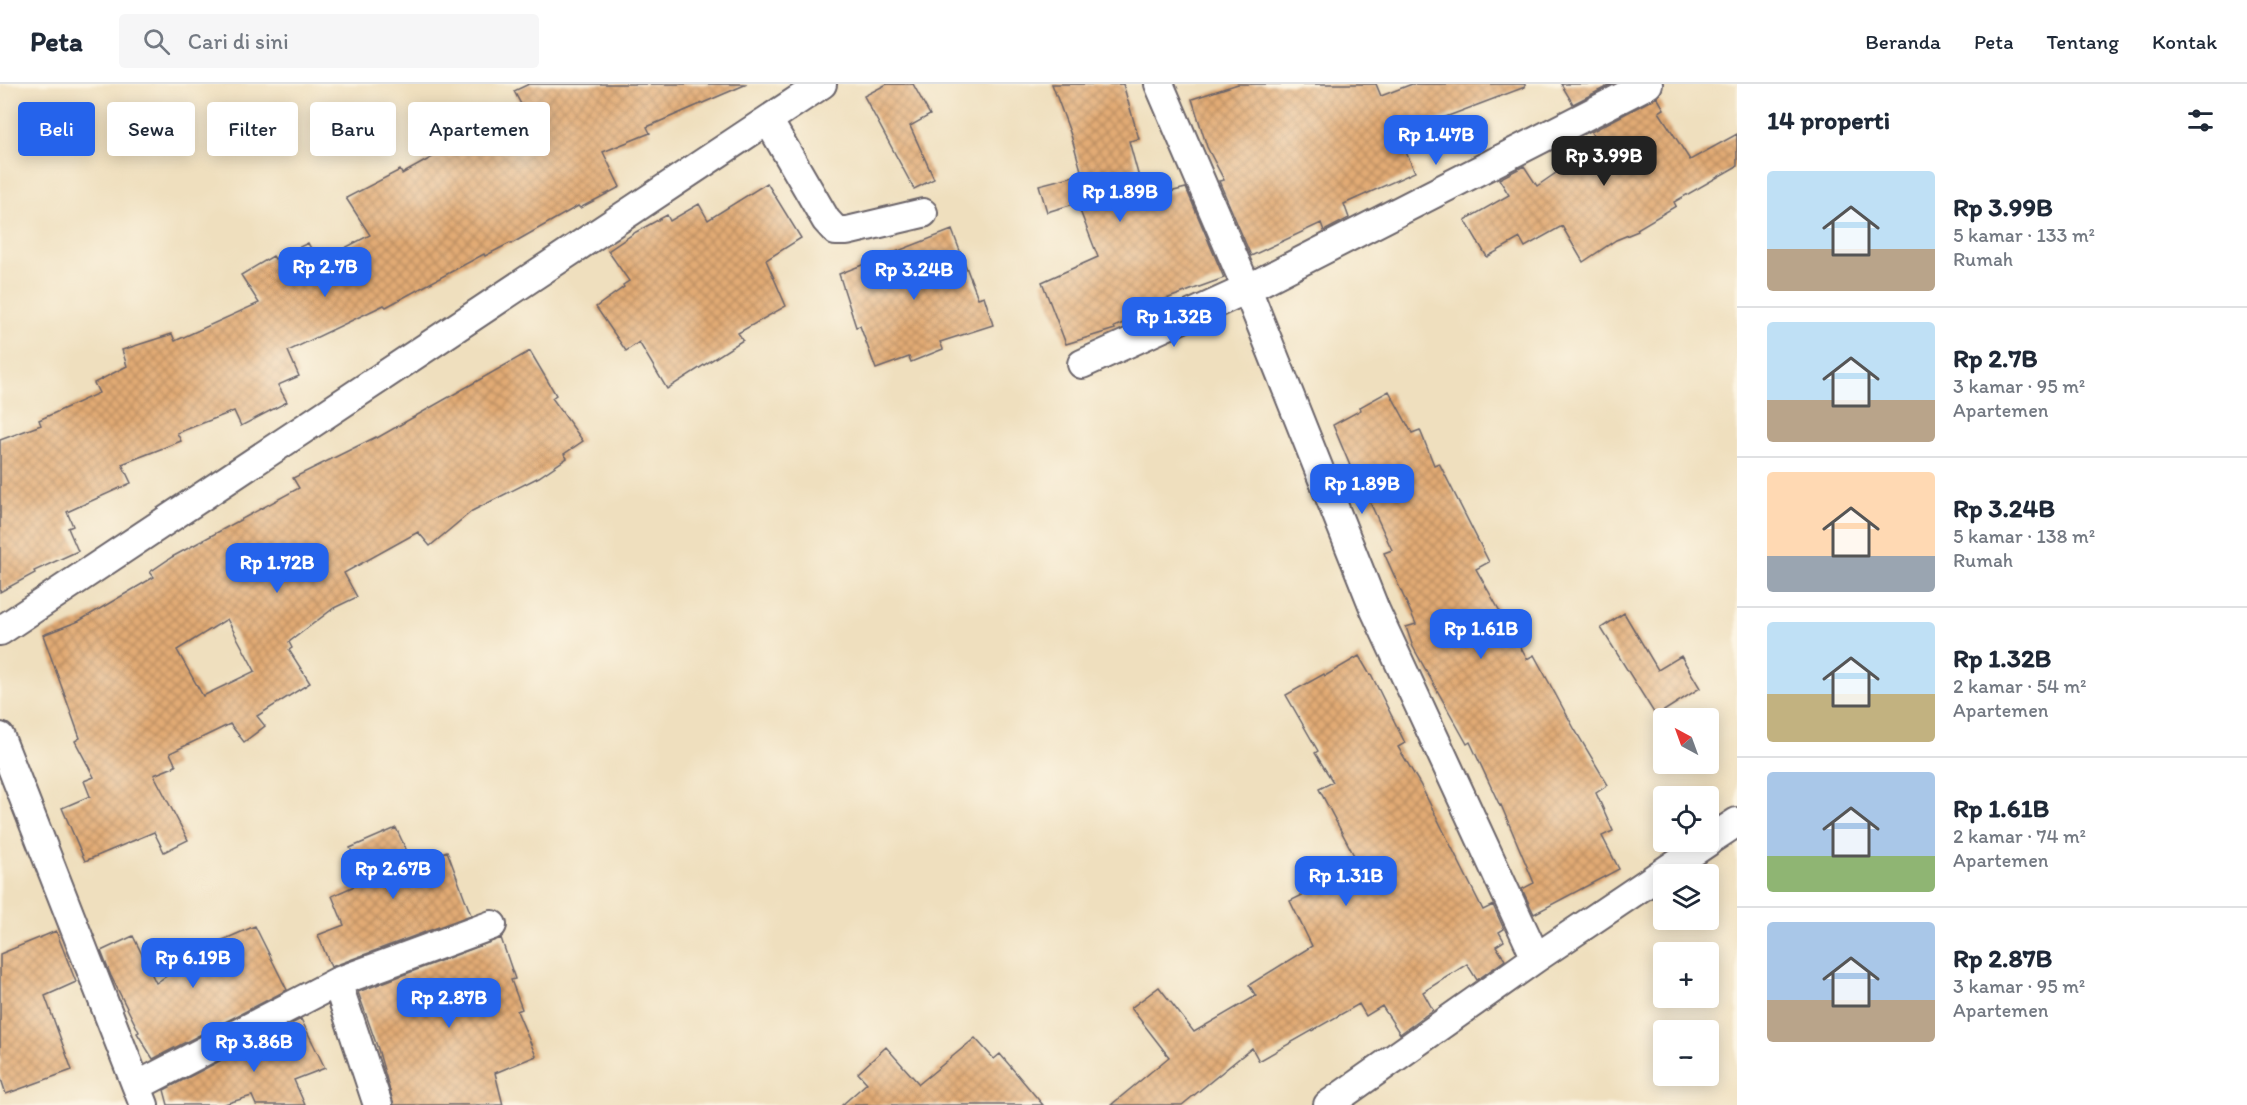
<!DOCTYPE html>
<html lang="id">
<meta charset="utf-8">
<style>
body{margin:0;font-family:Itim,sans-serif;background:#f6f6f7;color:#1f2937;height:100vh;display:flex;flex-direction:column;font-size:22px;white-space:nowrap}
*{box-sizing:border-box;margin:0}
p{font-size:20px;color:#747a83}
.icon{flex:none;width:33px;height:33px;fill:none;stroke:currentColor;stroke-width:2;stroke-linecap:round;stroke-linejoin:round}
.map{position:relative;flex:1;overflow:hidden}
.panel{display:flex;flex-direction:column;background:#fff;width:510px}
.panel>*{flex:none}
.guide{position:absolute;left:18px;top:18px;width:570px;height:54px;display:flex;gap:12px}
.needle{width:39px;rotate:319deg}
.fabs{position:absolute;left:1653px;top:624px;display:grid;gap:12px}
.fabs a{display:grid;place-items:center;width:66px;height:66px;border-radius:6px;background:#fff;box-shadow:0 3px 15px #0003;font-size:30px}
.price{position:absolute;translate:-50% -51px;padding:0 14px;border-radius:12px;background:#2563eb;color:#fff;font-size:20px;line-height:39px;filter:drop-shadow(0 2px 3px #0008)}
.price::after{content:'';position:absolute;left:50%;top:36px;width:18px;height:14px;margin-left:-9px;background:inherit;clip-path:polygon(0 0,100% 0,50% 100%)}
.price.active{background:#222;color:#fff}
ul{padding:0;list-style:none}
li{display:flex;align-items:center;gap:18px;height:150px;padding:0 30px}
li+li{border-top:2px solid #e0e1e3}
li span{display:grid;place-items:center;flex:none;width:168px;height:120px;border-radius:6px;color:#555}
li>.icon{margin-inline-start:auto}
span .icon{width:72px;height:72px;fill:#fffc;stroke-width:1}
li b{font-size:26px}
h2{display:flex;justify-content:space-between;align-items:center;height:72px;padding:0 30px;font-size:26px}
.chip{padding:0 21px;border-radius:6px;background:#fff;box-shadow:0 3px 15px #0003;font-size:21px;line-height:54px}
.chip.active{background:#2563eb;color:#fff}
header{display:flex;align-items:center;gap:36px;box-sizing:border-box;height:84px;padding:0 30px;background:#fff;border-bottom:2px solid #e0e1e3}
header strong{font-size:28px}
nav{display:flex;gap:33px;margin-inline-start:auto;font-size:21px}
.search{width:420px;height:54px;background:#f6f6f7;display:flex;align-items:center;gap:15px;box-sizing:border-box;padding:0 21px;border-radius:6px;color:#747a83;font-size:22px}
main{display:flex;flex:1;min-height:0}
.map>svg:first-child{display:block}
</style>
<header>
<strong>Peta</strong>
<div class="search"><svg class="icon" aria-label="search" viewBox="0 0 24 24"><circle cx="10" cy="10" r="6"/><path d="M15 15l6 6"/></svg>Cari di sini</div>
<nav><a>Beranda</a><a>Peta</a><a>Tentang</a><a>Kontak</a></nav>
</header>
<main>
<div class="map">
<svg width="1737" height="1021" viewBox="0 0 1737 1021">
<defs>
<pattern id="building-cross-hatch" width="8" height="8" patternUnits="userSpaceOnUse" patternTransform="scale(1.5)"><rect width="8" height="8" fill="#e2ab74"/><path d="M0 0l8 8M0 8l8-8" fill="none" stroke="#b78b60"/></pattern>
</defs>
<rect width="100%" height="100%" fill="#fcf5e5"/>
<filter id="ink" filterUnits="userSpaceOnUse"><feTurbulence type="fractalNoise" baseFrequency=".0167" numOctaves="2"/><feDisplacementMap in="SourceGraphic" scale="12" xChannelSelector="R" yChannelSelector="G"/><feConvolveMatrix kernelMatrix="1 2 1 2 8 2 1 2 1" color-interpolation-filters="sRGB"/></filter>
<filter id="wash" filterUnits="userSpaceOnUse"><feTurbulence type="fractalNoise" baseFrequency=".008" numOctaves="4" result="noise"/><feDisplacementMap in="SourceGraphic" scale="24" xChannelSelector="R" yChannelSelector="G"/><feGaussianBlur stdDeviation="1.35" result="paint"/><feColorMatrix in="noise" values="0 0 0 0 0 0 0 0 0 0 0 0 0 0 0 0 0 1.4 0 .05"/><feComposite in="paint" operator="in"/></filter>
<g filter="url(#wash)">
<rect width="100%" height="100%" fill="#efdfbe"/>
<g id="blocks">
<path fill="url(#building-cross-hatch)" fill-rule="evenodd" d="M 529,0 L 747,0 L 647,43 L 650,49 L 603,68 L 620,103 L 580,124 L 578,122 L 511,160 L 510,159 L 485,172 L 484,170 L 386,223 L 384,221 L 288,267 L 299,292 L 278,301 L 287,318 L 241,342 L 234,327 L 177,349 L 181,357 L 122,380 L 131,399 L 67,428 L 73,442 L 68,444 L 78,467 L 34,487 L 35,489 L 0,508 L 0,356 L 41,341 L 39,336 L 99,309 L 94,299 L 127,282 L 122,266 L 172,250 L 175,257 L 259,219 L 241,191 L 273,172 L 275,175 L 308,159 L 318,178 L 370,151 L 346,114 L 400,86 L 402,90 L 458,59 L 524,26 L 514,7 Z
M 887,0 L 913,0 L 930,31 L 910,42 L 934,95 L 914,105 L 864,12 Z
M 1052,0 L 1123,0 L 1139,55 L 1129,57 L 1144,112 L 1146,114 L 1186,104 L 1224,194 L 1166,215 L 1168,220 L 1114,243 L 1115,245 L 1066,260 L 1042,198 L 1098,173 L 1077,119 L 1047,128 L 1039,101 L 1082,90 L 1071,51 Z
M 1238,0 L 1376,0 L 1381,12 L 1412,0 L 1525,0 L 1525,3 L 1398,51 L 1415,88 L 1344,120 L 1349,134 L 1324,147 L 1321,139 L 1251,172 L 1219,97 L 1224,96 L 1207,63 L 1192,15 Z
M 1561,0 L 1612,0 L 1573,20 Z
M 1657,13 L 1664,25 L 1659,28 L 1690,76 L 1737,50 L 1737,82 L 1674,118 L 1676,122 L 1637,145 L 1638,147 L 1616,156 L 1583,178 L 1562,142 L 1525,163 L 1520,154 L 1487,173 L 1465,136 L 1509,111 L 1499,95 L 1524,82 L 1537,102 L 1598,60 L 1591,48 Z
M 767,99 L 801,154 L 766,176 L 786,222 L 738,249 L 743,256 L 667,305 L 639,258 L 626,267 L 596,223 L 624,203 L 623,201 L 629,197 L 608,167 L 636,148 L 667,131 L 670,137 L 699,120 L 708,136 Z
M 952,146 L 978,214 L 984,212 L 993,241 L 940,258 L 943,265 L 911,278 L 909,273 L 876,285 L 860,242 L 856,243 L 839,190 Z
M 530,267 L 556,311 L 552,314 L 583,357 L 564,370 L 567,374 L 539,393 L 472,427 L 430,462 L 418,448 L 344,489 L 357,513 L 334,524 L 289,558 L 292,564 L 289,566 L 310,599 L 257,632 L 265,642 L 244,658 L 230,640 L 170,669 L 176,682 L 154,691 L 188,756 L 164,768 L 154,748 L 85,777 L 62,724 L 90,712 L 84,697 L 94,693 L 75,657 L 80,654 L 43,551 L 79,537 L 154,493 L 150,488 L 172,473 L 299,404 L 293,394 L 376,353 L 377,354 ZM 227,535 L 255,587 L 203,612 L 177,566 Z
M 1389,307 L 1412,349 L 1420,346 L 1434,381 L 1439,379 L 1489,478 L 1476,485 L 1527,575 L 1534,571 L 1575,646 L 1608,701 L 1596,709 L 1613,747 L 1602,752 L 1619,785 L 1534,830 L 1522,805 L 1534,799 L 1501,721 L 1500,722 L 1470,658 L 1467,660 L 1413,563 L 1406,543 L 1416,540 L 1384,469 L 1392,466 L 1362,401 L 1359,403 L 1333,341 L 1361,326 L 1360,323 Z
M 1624,529 L 1658,586 L 1681,572 L 1700,604 L 1656,632 L 1601,544 Z
M 1359,572 L 1370,591 L 1371,590 L 1405,659 L 1398,663 L 1420,700 L 1483,826 L 1493,821 L 1504,845 L 1499,848 L 1504,857 L 1496,862 L 1505,876 L 1477,896 L 1467,880 L 1423,908 L 1433,926 L 1400,950 L 1382,922 L 1366,932 L 1359,920 L 1259,977 L 1252,964 L 1182,1021 L 1111,1021 L 1169,973 L 1131,924 L 1159,903 L 1194,948 L 1256,912 L 1249,901 L 1312,862 L 1290,817 L 1360,783 L 1319,705 L 1333,698 L 1315,669 L 1318,667 L 1286,611 L 1324,590 L 1325,592 Z
M 396,744 L 413,780 L 447,767 L 471,831 L 331,883 L 318,851 L 344,841 L 332,812 L 366,797 L 350,764 Z
M 255,842 L 287,906 L 153,975 L 137,949 L 139,948 L 111,892 L 101,867 L 133,852 L 156,899 L 216,859 Z
M 56,847 L 76,898 L 45,912 L 72,986 L 6,1010 L 0,992 L 0,870 Z
M 501,854 L 515,895 L 511,896 L 522,925 L 517,927 L 536,972 L 495,989 L 503,1021 L 394,1021 L 378,965 L 358,908 Z
M 301,935 L 325,984 L 294,996 L 305,1021 L 256,1021 L 252,1012 L 221,1021 L 168,1021 L 164,1006 Z
M 975,954 L 994,975 L 1000,970 L 1043,1021 L 842,1021 L 867,999 L 858,989 L 886,963 L 919,1000 Z"/>
</g>
</g>
<g filter="url(#ink)">
<use href="#blocks" fill-opacity="0" stroke="#6a6469" stroke-width="1.5"/>
<g fill="none" stroke-linecap="round" stroke-linejoin="round">
<defs>
<path id="minor" d="M 1159,0 L 1247,205 L 1375,526 L 1536,874
M 768,36 L 826,136 L 836,147 L 847,147 L 923,129
M 1082,280 L 1247,205 L 1648,0
M 0,547 L 822,0
M 0,653 L 144,1021
M 1708,757 L 1737,738
M 337,898 L 378,1021
M 137,1002 L 337,898 L 492,841
M 1328,1021 L 1536,874 L 1708,758"/>
</defs>
<use href="#minor" stroke="#6a6469" stroke-width="32"/>
<use href="#minor" stroke="#fff" stroke-width="28"/>
</g>
</g>
</svg>
<div class="fabs">
<a><svg class="needle" viewBox="-14 -14 28 28"><path d="M0-13l5 13h-10z" fill="#e53935"/><path d="M0 13l5-13h-10z" fill="#747a83"/></svg></a>
<a><svg class="icon" aria-label="locate" viewBox="0 0 24 24"><circle cx="12" cy="12" r="6"/><path d="M12 2v4M12 18v4M2 12h4M18 12h4"/></svg></a>
<a><svg class="icon" aria-label="layers" viewBox="0 0 24 24"><path d="M12 4l9 5-9 5-9-5zM3 14l9 5 9-5"/></svg></a>
<a>+</a>
<a>−</a>
</div>
<b class="price" style="left:1436px;top:82px">Rp 1.47B</b>
<b class="price active" style="left:1604px;top:103px">Rp 3.99B</b>
<b class="price" style="left:1120px;top:139px">Rp 1.89B</b>
<b class="price" style="left:325px;top:214px">Rp 2.7B</b>
<b class="price" style="left:914px;top:217px">Rp 3.24B</b>
<b class="price" style="left:1174px;top:264px">Rp 1.32B</b>
<b class="price" style="left:1362px;top:431px">Rp 1.89B</b>
<b class="price" style="left:277px;top:510px">Rp 1.72B</b>
<b class="price" style="left:1481px;top:576px">Rp 1.61B</b>
<b class="price" style="left:393px;top:816px">Rp 2.67B</b>
<b class="price" style="left:1346px;top:823px">Rp 1.31B</b>
<b class="price" style="left:193px;top:905px">Rp 6.19B</b>
<b class="price" style="left:449px;top:945px">Rp 2.87B</b>
<b class="price" style="left:254px;top:989px">Rp 3.86B</b>
<div class="guide">
<a class="chip active">Beli</a>
<a class="chip">Sewa</a>
<a class="chip">Filter</a>
<a class="chip">Baru</a>
<a class="chip">Apartemen</a>
</div>
</div>
<section class="panel">
<h2>14 properti<svg class="icon" aria-label="filters" viewBox="0 0 24 24"><path d="M4 7h16M4 17h16"/><circle cx="9" cy="7" r="2"/><circle cx="15" cy="17" r="2"/></svg></h2>
<ul>
<li><span style="background:linear-gradient(#bfe0f5 65%,#b9a48a 0)"><svg class="icon" aria-label="home" viewBox="0 0 24 24"><path d="M3 11l9-7 9 7M6 9v11h12V9"/></svg></span><div><b>Rp 3.99B</b><p>5 kamar · 133 m²</p><p>Rumah</p></div></li>
<li><span style="background:linear-gradient(#bfe0f5 65%,#b9a48a 0)"><svg class="icon" aria-label="home" viewBox="0 0 24 24"><path d="M3 11l9-7 9 7M6 9v11h12V9"/></svg></span><div><b>Rp 2.7B</b><p>3 kamar · 95 m²</p><p>Apartemen</p></div></li>
<li><span style="background:linear-gradient(#ffd9b3 70%,#9aa5b1 0)"><svg class="icon" aria-label="home" viewBox="0 0 24 24"><path d="M3 11l9-7 9 7M6 9v11h12V9"/></svg></span><div><b>Rp 3.24B</b><p>5 kamar · 138 m²</p><p>Rumah</p></div></li>
<li><span style="background:linear-gradient(#bfe0f5 60%,#c2b280 0)"><svg class="icon" aria-label="home" viewBox="0 0 24 24"><path d="M3 11l9-7 9 7M6 9v11h12V9"/></svg></span><div><b>Rp 1.32B</b><p>2 kamar · 54 m²</p><p>Apartemen</p></div></li>
<li><span style="background:linear-gradient(#a9c7e8 70%,#8fb573 0)"><svg class="icon" aria-label="home" viewBox="0 0 24 24"><path d="M3 11l9-7 9 7M6 9v11h12V9"/></svg></span><div><b>Rp 1.61B</b><p>2 kamar · 74 m²</p><p>Apartemen</p></div></li>
<li><span style="background:linear-gradient(#a9c7e8 65%,#b9a48a 0)"><svg class="icon" aria-label="home" viewBox="0 0 24 24"><path d="M3 11l9-7 9 7M6 9v11h12V9"/></svg></span><div><b>Rp 2.87B</b><p>3 kamar · 95 m²</p><p>Apartemen</p></div></li>
</ul>
</section>
</main>
